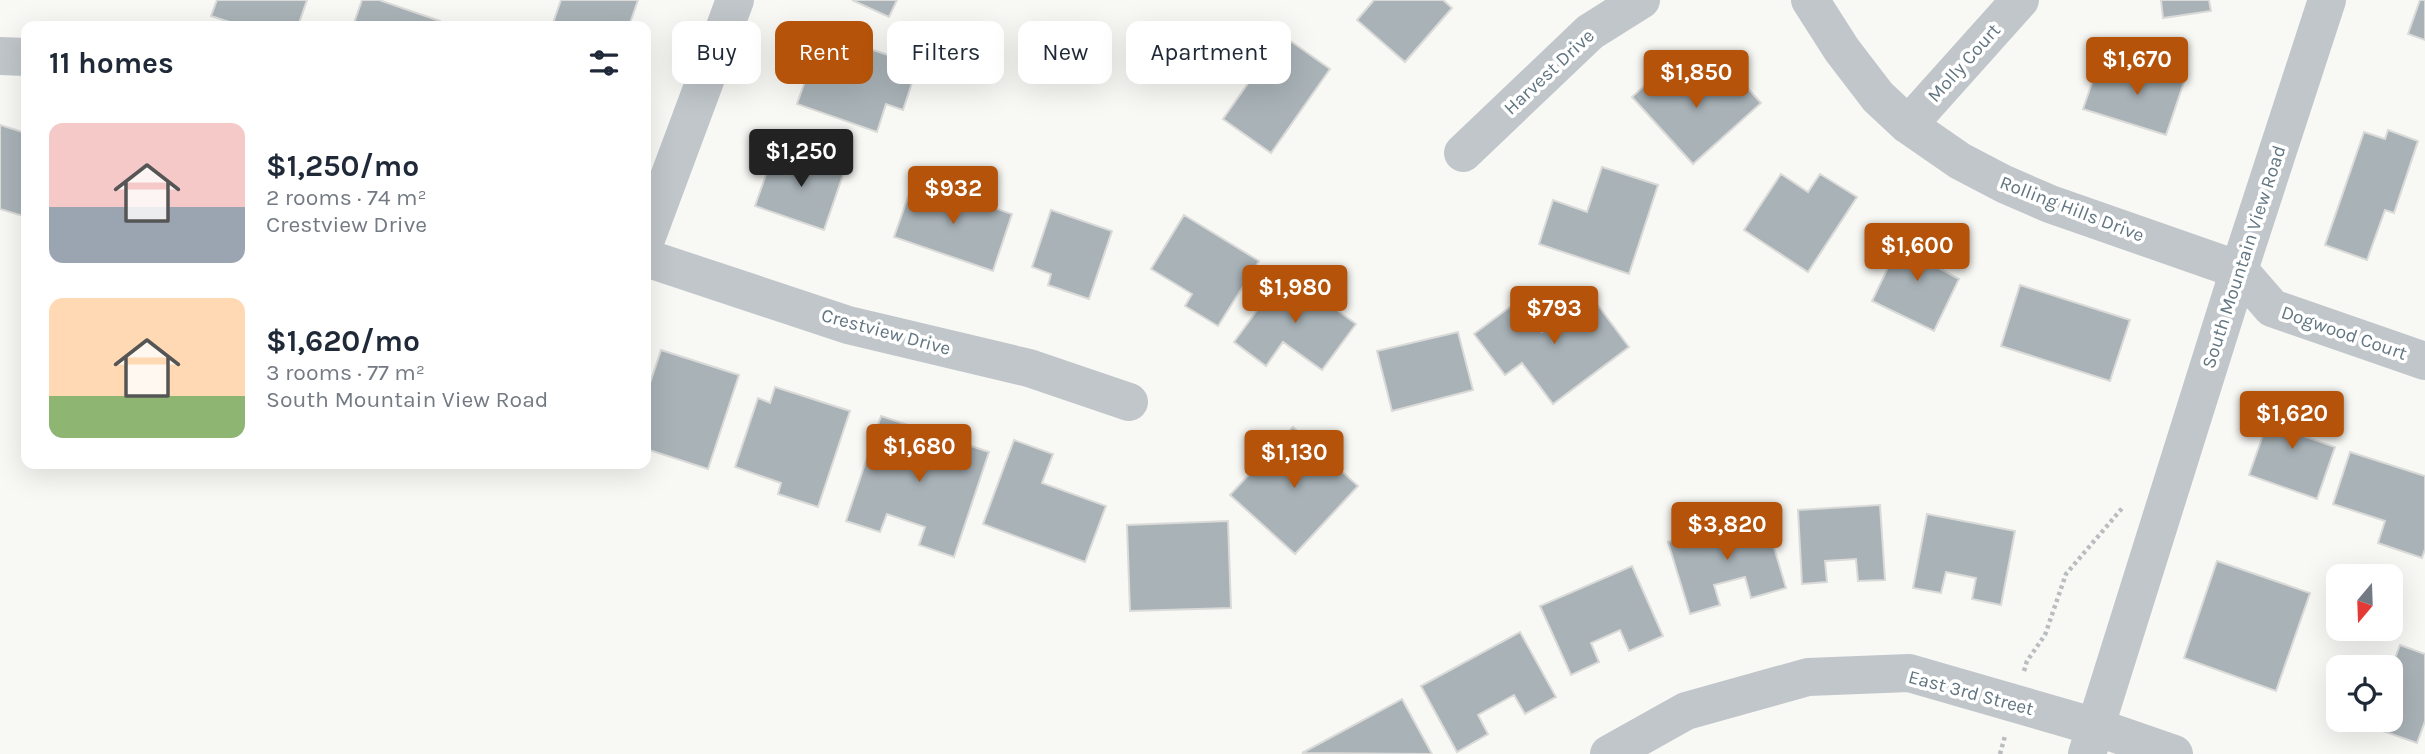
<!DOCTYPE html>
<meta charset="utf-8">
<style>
body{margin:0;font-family:Karla,sans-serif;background:#f2f2f3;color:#1f2937;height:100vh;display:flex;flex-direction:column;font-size:26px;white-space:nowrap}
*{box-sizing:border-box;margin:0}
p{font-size:23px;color:#747a83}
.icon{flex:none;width:38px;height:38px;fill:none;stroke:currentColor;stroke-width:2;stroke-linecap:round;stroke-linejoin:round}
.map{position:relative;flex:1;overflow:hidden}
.panel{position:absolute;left:21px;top:21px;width:630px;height:448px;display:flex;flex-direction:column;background:#fff;border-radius:14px;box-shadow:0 7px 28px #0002}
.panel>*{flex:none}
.guide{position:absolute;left:672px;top:21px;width:665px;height:63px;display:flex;gap:14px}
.needle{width:46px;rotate:199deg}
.tools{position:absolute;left:2326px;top:564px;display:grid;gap:14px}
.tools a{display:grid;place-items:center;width:77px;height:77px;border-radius:14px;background:#fff;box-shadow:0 7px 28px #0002;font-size:35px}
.price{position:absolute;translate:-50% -60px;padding:0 16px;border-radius:7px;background:#b45309;color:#fff;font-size:23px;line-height:46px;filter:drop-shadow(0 2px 4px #0008)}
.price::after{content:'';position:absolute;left:50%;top:42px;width:21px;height:16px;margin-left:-10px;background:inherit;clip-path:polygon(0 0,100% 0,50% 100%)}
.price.active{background:#222;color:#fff}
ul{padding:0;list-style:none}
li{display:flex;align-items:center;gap:21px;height:175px;padding:0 28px}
li span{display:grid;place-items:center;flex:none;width:196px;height:140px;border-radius:14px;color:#555}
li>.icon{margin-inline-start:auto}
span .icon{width:84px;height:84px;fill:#fffc;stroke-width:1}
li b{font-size:30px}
h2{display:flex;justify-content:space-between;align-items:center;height:84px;padding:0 28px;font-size:30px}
.chip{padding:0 24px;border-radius:14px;background:#fff;box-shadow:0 7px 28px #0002;font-size:24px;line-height:63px}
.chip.active{background:#b45309;color:#fff}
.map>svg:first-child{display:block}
</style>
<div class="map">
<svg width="2425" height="754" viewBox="0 0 2425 754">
<rect width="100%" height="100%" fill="#f8f8f5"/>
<path fill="#a8b2b7" stroke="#dadad8" stroke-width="2" d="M 217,0 L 307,0 L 298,26 L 242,26 L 211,16 Z
M 362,0 L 379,0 L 440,21 L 439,26 L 353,26 Z
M 561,0 L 638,0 L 630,23 L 639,26 L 552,26 Z
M 852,0 L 897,0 L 889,17 Z
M 1374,0 L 1443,0 L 1452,8 L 1405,62 L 1357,20 Z
M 2161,0 L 2209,0 L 2211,11 L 2163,18 Z
M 2420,0 L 2425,0 L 2425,40 L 2408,34 Z
M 1282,35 L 1330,69 L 1271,153 L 1223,119 Z
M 843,40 L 918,65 L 903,110 L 886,104 L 877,132 L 797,104 L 811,64 L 833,71 Z
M 2124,59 L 2185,79 L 2166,135 L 2083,109 L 2095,74 L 2117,81 Z
M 1666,66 L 1694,97 L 1728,66 L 1761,103 L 1693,164 L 1632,97 Z
M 0,125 L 26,133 L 26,217 L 0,209 Z
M 2388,130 L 2418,141 L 2394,213 L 2385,210 L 2367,260 L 2325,245 L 2364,132 L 2385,139 Z
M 786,148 L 845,169 L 824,230 L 755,206 L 769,166 L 779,170 Z
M 1602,167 L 1658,185 L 1629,274 L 1539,244 L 1553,200 L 1587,212 Z
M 1781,174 L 1808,192 L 1820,174 L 1857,197 L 1808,272 L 1744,230 Z
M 914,180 L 1012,214 L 993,271 L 894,237 Z
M 1051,210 L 1112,231 L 1089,299 L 1048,285 L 1051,274 L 1032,267 Z
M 1184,215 L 1259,261 L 1218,326 L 1185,306 L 1192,294 L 1151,269 Z
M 1905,232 L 1945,251 L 1937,267 L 1959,279 L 1934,331 L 1872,301 Z
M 1285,272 L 1356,324 L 1322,370 L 1283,342 L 1266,366 L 1234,342 Z
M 2020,285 L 2130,320 L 2110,381 L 2001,346 Z
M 1591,296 L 1629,347 L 1553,404 L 1522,363 L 1505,375 L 1474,334 L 1518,301 L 1542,332 Z
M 1458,332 L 1473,390 L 1392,411 L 1377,351 Z
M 661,350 L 739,375 L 708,469 L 646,449 L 646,388 L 648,389 Z
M 775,387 L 850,411 L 818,507 L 778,494 L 781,483 L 735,467 L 758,398 L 770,403 Z
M 2277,395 L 2313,408 L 2303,436 L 2335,447 L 2317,499 L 2249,475 Z
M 881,416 L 989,452 L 954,557 L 919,545 L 925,527 L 887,514 L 880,532 L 846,521 Z
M 1293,427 L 1358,486 L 1295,554 L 1230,495 Z
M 1014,440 L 1053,454 L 1042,483 L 1106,506 L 1085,562 L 983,524 Z
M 2350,452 L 2425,476 L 2425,549 L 2422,558 L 2378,543 L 2385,521 L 2333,504 Z
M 1880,505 L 1885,580 L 1858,581 L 1856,559 L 1825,561 L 1827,582 L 1802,584 L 1798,510 Z
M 1764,514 L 1786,588 L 1751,598 L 1745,577 L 1714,585 L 1720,605 L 1690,614 L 1668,542 Z
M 1927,514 L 2015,531 L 2001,605 L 1972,599 L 1976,578 L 1946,572 L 1941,593 L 1913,588 Z
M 1228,521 L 1231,608 L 1130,611 L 1127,525 Z
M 2217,561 L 2310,593 L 2276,691 L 2184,658 Z
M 1632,566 L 1663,636 L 1629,651 L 1620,630 L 1591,643 L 1599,662 L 1571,675 L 1540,606 Z
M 1520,632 L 1556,697 L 1525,714 L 1514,695 L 1478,715 L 1488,734 L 1457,752 L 1421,686 Z
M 2400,645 L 2425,654 L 2425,721 L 2417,743 L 2371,727 L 2374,719 L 2390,719 L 2390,672 Z
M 1402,699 L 1432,754 L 1302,753 Z"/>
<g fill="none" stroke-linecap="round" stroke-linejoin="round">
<path stroke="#b9bdc0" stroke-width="4.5" stroke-dasharray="3.5 3.5" stroke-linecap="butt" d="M 2024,671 L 2027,661 L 2045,635 L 2066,574 L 2124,506
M 2000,754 L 2005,736"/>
<path stroke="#c1c6ca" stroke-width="38" d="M 1810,0 L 1842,50 L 1878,97 L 1908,125 L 1960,161 L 2004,184 L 2050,204 L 2239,270 L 2272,308 L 2425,361
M 0,56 L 26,57
M 1908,125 L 2020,0
M 1463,153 L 1590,32 L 1641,0
M 646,239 L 735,0
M 646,258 L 848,325 L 1029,368 L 1129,402
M 1609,754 L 1686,711 L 1808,677 L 1909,673 L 2096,727 L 2174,754
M 2087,754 L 2239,270 L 2327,0"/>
</g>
<g text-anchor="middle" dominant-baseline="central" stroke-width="7" stroke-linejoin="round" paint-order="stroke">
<g font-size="19" fill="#627681" stroke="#fff">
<text transform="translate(1964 63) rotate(-48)">Molly Court</text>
<text transform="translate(1549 72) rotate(-43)">Harvest Drive</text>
<text transform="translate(2072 209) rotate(21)">Rolling Hills Drive</text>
<text transform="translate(2244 257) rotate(-72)">South Mountain View Road</text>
<text transform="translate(886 332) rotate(15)">Crestview Drive</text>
<text transform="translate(2344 333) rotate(19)">Dogwood Court</text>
<text transform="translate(1971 693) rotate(15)">East 3rd Street</text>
</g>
</g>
</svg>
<div class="tools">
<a><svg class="needle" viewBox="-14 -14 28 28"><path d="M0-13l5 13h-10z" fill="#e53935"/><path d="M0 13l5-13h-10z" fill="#747a83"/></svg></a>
<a><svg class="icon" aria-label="locate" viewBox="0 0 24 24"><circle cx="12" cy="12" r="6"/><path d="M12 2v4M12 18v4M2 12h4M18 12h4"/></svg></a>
</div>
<b class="price" style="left:2137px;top:97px">$1,670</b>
<b class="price" style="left:1696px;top:110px">$1,850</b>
<b class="price active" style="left:801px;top:189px">$1,250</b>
<b class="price" style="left:953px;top:226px">$932</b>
<b class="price" style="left:1917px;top:283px">$1,600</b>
<b class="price" style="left:1295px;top:325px">$1,980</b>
<b class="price" style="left:1554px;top:346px">$793</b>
<b class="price" style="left:2292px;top:451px">$1,620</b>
<b class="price" style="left:919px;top:484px">$1,680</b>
<b class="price" style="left:1294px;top:490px">$1,130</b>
<b class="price" style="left:1727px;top:562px">$3,820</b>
<div class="guide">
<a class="chip">Buy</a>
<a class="chip active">Rent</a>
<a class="chip">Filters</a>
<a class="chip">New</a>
<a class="chip">Apartment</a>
</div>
<section class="panel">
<h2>11 homes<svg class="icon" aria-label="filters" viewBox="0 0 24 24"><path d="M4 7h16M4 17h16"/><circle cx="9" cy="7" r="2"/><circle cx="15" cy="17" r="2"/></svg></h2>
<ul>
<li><span style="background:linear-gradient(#f6c9c9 60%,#9aa5b1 0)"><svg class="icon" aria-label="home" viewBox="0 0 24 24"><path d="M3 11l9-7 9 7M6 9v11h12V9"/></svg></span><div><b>$1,250/mo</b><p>2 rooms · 74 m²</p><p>Crestview Drive</p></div></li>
<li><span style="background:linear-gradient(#ffd9b3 70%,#8fb573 0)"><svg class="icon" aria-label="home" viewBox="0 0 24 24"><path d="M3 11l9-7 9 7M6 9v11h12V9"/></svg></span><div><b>$1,620/mo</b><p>3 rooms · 77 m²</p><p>South Mountain View Road</p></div></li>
</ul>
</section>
</div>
